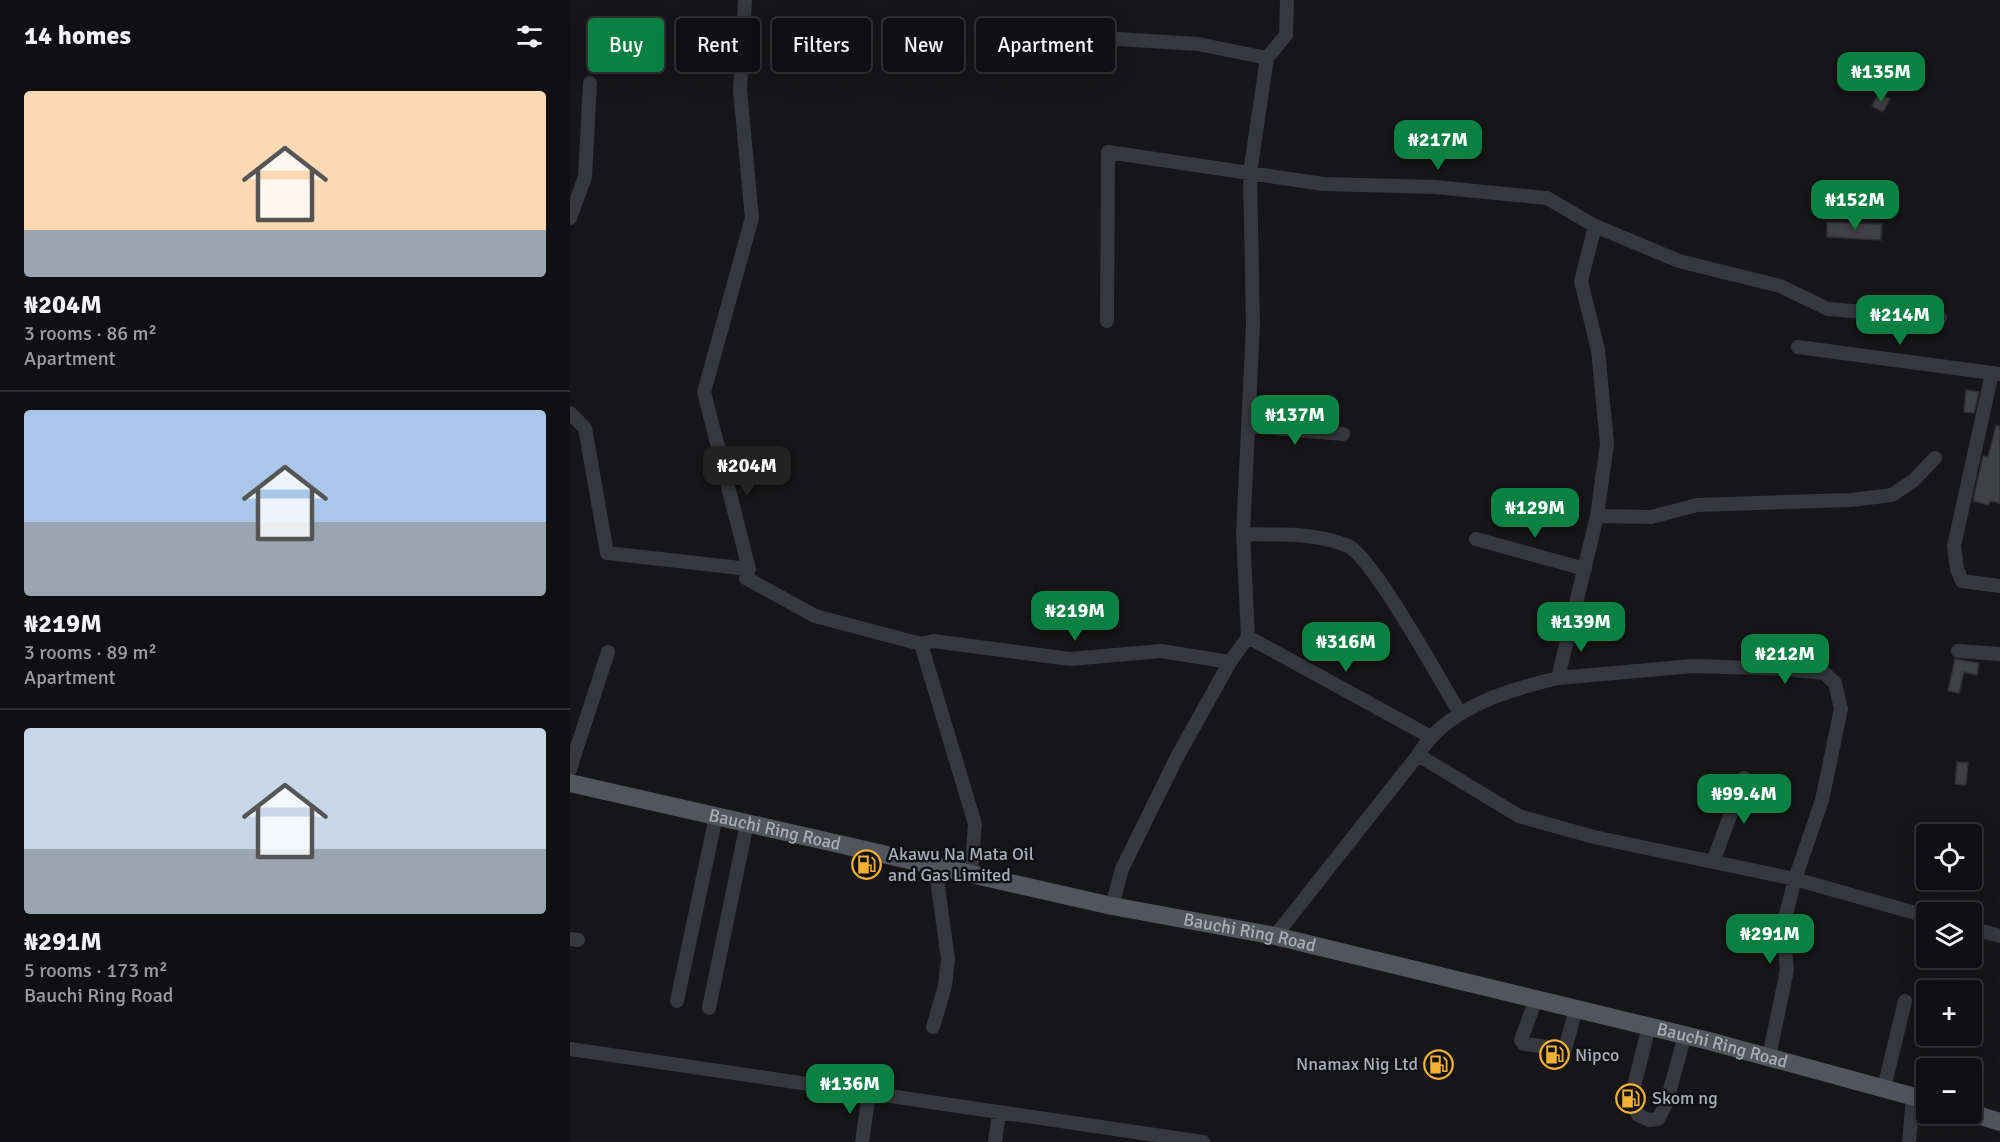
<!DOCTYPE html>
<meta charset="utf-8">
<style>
body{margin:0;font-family:Signika,sans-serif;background:#1e1e20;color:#f1f3f6;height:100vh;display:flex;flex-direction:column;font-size:22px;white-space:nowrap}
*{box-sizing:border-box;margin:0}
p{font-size:20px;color:#9c9d9f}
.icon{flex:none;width:33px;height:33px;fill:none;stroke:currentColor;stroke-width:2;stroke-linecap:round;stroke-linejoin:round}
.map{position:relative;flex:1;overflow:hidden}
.drawer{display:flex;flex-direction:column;background:#101012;width:570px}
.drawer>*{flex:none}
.hud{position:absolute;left:18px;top:18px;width:570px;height:54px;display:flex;gap:12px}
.fabs{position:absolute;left:1346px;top:824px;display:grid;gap:12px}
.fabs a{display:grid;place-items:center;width:66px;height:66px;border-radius:6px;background:#101012;box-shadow:0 6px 24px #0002,0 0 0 2px #303032;font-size:30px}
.price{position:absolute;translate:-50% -51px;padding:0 14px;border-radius:12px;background:#0b8043;color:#fff;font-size:20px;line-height:39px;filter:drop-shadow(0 2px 3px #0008)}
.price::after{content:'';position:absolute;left:50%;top:36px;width:18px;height:14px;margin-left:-9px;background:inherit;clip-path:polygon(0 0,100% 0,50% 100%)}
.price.active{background:#222;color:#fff}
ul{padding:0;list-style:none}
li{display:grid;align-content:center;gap:12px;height:318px;padding:0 24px}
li+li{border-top:2px solid #303032}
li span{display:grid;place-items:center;height:186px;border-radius:6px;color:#555}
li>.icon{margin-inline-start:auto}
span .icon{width:108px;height:108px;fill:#fffc;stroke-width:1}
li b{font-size:26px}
h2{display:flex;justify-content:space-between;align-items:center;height:72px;padding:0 24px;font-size:26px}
.chip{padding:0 21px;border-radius:6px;background:#101012;box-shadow:0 6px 24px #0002,0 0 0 2px #303032;font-size:21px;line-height:54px}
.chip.active{background:#0b8043;color:#fff}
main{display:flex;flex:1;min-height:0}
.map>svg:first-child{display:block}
</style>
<main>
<section class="drawer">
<h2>14 homes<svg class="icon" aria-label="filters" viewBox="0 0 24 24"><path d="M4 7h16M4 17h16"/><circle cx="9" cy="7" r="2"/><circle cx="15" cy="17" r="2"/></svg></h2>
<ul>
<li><span style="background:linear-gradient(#ffd9b3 75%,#9aa5b1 0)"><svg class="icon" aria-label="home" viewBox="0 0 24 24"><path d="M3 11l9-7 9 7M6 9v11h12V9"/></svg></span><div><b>₦204M</b><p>3 rooms · 86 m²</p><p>Apartment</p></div></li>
<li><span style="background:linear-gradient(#a9c7e8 60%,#9aa5b1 0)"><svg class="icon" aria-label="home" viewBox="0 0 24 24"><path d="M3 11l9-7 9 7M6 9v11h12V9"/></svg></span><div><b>₦219M</b><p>3 rooms · 89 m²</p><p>Apartment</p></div></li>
<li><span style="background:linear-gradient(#c9d6e8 65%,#9aa5b1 0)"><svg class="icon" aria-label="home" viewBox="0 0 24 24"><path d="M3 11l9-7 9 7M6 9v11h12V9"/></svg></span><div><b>₦291M</b><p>5 rooms · 173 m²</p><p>Bauchi Ring Road</p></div></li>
</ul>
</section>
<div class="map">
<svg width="1430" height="1142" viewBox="0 0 1430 1142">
<rect width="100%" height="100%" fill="#161618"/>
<path fill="#404145" stroke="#303034" stroke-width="1.5" d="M 1309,93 L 1320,99 L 1313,112 L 1302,106 Z
M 1257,222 L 1312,224 L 1311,240 L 1257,237 Z
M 1396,390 L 1409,392 L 1404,413 L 1394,412 Z
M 1426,426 L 1430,426 L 1430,503 L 1420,501 L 1419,505 L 1403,501 L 1413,456 L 1418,457 Z
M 1385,659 L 1409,663 L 1407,675 L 1394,672 L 1389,693 L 1378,691 Z
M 1387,762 L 1398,763 L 1396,785 L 1385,784 Z"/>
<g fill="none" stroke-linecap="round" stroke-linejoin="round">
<path stroke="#37383d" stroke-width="14" d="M 175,0 L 170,90 L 182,218 L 134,392 L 179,569 L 176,578 L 245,616 L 351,644 L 405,824 L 401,873
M 419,45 L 484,35 L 628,44 L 697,58
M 0,218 L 15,177 L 20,83
M 537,321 L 538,152 L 753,184 L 865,187 L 977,198 L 1025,226 L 1109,261 L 1210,286 L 1258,309 L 1370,318
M 1228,347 L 1430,374
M 1422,373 L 1384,546 L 1387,569 L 1392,581 L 1430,586
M 0,413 L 15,428 L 37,553 L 179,569
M 679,426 L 773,434
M 1027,516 L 1081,517 L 1127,505 L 1281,500 L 1322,495 L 1344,480 L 1365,458
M 673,534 C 707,535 746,532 778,546 C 802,556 872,684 890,713
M 906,539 L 1015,569
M 678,637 L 859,736
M 351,644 L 363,641 L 500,659 L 591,651 L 660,662
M 1388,651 L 1430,654
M 988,678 L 1123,666 L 1215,669 L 1254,673 L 1265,683 L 1271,709 L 1252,800 L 1225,879 L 1213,926 L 1217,970 L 1199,1057
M 848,755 L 949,816 L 1024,837 L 1225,879 L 1356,916
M 0,769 L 38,652
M 1143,862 L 1174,778
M 542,906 L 552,869 L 607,757 L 660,662 L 678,637 L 673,534 L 683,325 L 680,173 L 697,58 L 716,35 L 717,0
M 1401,928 L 1430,936
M 705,936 L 848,755 C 876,708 937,690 988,678 L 1027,516 L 1037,444 L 1028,350 L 1011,281 L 1025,226
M 0,939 L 8,940
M 966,999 L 951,1040 L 954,1044 L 995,1049 L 1006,1009
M 107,1001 L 146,816
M 139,1008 L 177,823
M 1079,1026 L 1061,1098 L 1068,1115 L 1079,1120 L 1088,1119 L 1096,1104 L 1115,1035
M 363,1027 L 375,986 L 378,959 L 365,865
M 0,1049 L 633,1142
M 1314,1088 L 1335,1001
M 292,1142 L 299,1093
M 425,1142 L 429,1112
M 1339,1142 L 1343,1096"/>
<g stroke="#53555c" stroke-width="18">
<path id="s1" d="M 0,783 L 542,906 L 705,936 L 1139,1041 L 1356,1100"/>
<path d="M 1401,1113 L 1430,1122"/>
</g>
</g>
<defs>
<symbol id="fuel-ring" viewBox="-11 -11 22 22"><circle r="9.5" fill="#111113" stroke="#f2b134" stroke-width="1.5"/><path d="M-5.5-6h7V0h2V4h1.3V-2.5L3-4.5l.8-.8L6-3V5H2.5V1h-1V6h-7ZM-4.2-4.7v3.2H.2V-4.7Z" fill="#f2b134"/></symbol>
</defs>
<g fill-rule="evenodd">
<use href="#fuel-ring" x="280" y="848" width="33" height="33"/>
<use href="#fuel-ring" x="968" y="1038" width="33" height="33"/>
<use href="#fuel-ring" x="852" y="1048" width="33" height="33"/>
<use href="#fuel-ring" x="1044" y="1082" width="33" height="33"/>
</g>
<g text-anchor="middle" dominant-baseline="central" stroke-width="5" stroke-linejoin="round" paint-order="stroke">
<g font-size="18" fill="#a8adb8" stroke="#111113">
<text stroke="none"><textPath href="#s1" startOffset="210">Bauchi Ring Road</textPath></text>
<text stroke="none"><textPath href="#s1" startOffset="696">Bauchi Ring Road</textPath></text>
<text stroke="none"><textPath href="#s1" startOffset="1182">Bauchi Ring Road</textPath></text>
</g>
<g font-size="18" fill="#a8adb8" stroke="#111113" text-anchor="start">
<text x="318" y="854">Akawu Na Mata Oil<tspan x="318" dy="21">and Gas Limited</tspan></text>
<text x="1005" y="1055">Nipco</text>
<text x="848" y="1064" text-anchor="end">Nnamax Nig Ltd</text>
<text x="1082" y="1098">Skom ng</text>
</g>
</g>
</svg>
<div class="fabs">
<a><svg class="icon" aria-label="locate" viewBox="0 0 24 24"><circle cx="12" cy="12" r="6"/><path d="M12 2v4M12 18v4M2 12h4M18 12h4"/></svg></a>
<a><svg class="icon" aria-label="layers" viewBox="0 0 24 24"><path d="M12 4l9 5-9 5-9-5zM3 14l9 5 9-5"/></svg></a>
<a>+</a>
<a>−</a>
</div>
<b class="price" style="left:1311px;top:103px">₦135M</b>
<b class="price" style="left:868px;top:171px">₦217M</b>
<b class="price" style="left:1285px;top:231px">₦152M</b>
<b class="price" style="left:1330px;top:346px">₦214M</b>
<b class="price" style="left:725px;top:446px">₦137M</b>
<b class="price active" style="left:177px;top:497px">₦204M</b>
<b class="price" style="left:965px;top:539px">₦129M</b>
<b class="price" style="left:505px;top:642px">₦219M</b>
<b class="price" style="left:1011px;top:653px">₦139M</b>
<b class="price" style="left:776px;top:673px">₦316M</b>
<b class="price" style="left:1215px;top:685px">₦212M</b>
<b class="price" style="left:1174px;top:825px">₦99.4M</b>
<b class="price" style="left:1200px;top:965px">₦291M</b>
<b class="price" style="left:280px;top:1115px">₦136M</b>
<div class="hud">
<a class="chip active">Buy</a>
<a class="chip">Rent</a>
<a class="chip">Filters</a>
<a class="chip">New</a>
<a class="chip">Apartment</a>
</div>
</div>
</main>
